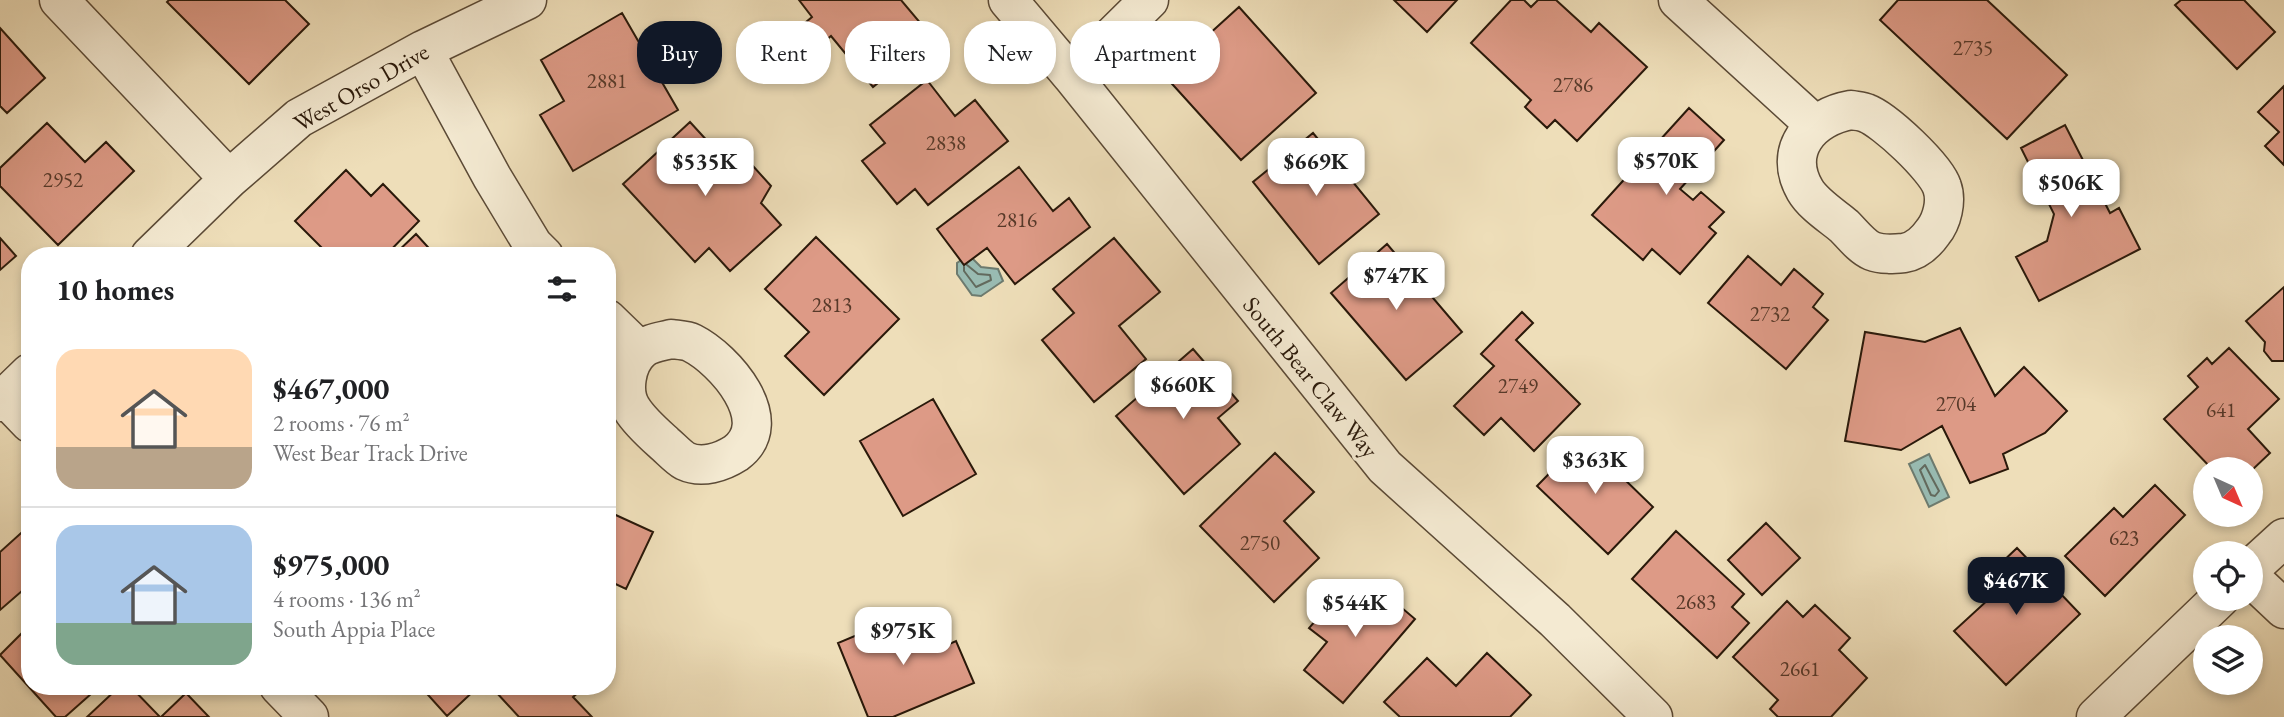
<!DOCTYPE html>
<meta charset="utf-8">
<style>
body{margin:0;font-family:"EB Garamond",serif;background:#f2f2f2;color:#202124;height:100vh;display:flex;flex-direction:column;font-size:26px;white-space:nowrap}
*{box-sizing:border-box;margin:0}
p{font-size:23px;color:#757577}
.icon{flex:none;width:38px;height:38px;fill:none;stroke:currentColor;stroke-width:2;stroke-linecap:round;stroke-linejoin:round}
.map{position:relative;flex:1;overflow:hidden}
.side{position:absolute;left:21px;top:247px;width:595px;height:448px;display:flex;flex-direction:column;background:#fff;border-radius:28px;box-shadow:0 4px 10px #0003}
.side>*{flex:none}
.hud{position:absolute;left:637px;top:21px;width:665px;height:63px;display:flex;gap:14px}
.needle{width:46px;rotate:136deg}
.controls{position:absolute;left:2193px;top:457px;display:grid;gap:14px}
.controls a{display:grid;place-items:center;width:70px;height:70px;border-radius:50%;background:#fff;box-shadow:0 4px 10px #0003;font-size:35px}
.price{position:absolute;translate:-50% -60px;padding:0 16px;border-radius:14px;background:#fff;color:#222;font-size:23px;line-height:46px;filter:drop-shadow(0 2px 4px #0008)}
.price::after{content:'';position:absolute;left:50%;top:42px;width:21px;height:16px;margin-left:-10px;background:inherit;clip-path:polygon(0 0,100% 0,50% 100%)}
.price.active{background:#111827;color:#fff}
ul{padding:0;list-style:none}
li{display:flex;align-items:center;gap:21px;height:175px;padding:0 35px}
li+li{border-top:2px solid #e0e0e0}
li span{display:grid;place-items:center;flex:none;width:196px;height:140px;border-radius:21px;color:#555}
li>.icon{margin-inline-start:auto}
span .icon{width:84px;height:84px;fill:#fffc;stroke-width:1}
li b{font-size:30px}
h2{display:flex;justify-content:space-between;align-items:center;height:84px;padding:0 35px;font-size:30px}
.tag{padding:0 24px;border-radius:28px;background:#fff;box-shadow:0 4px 10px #0003;font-size:24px;line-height:63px}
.tag.active{background:#111827;color:#fff}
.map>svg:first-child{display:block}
</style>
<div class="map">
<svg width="2284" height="717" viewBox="0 0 2284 717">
<rect width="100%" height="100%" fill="#eedeb9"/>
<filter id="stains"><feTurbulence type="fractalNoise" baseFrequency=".00286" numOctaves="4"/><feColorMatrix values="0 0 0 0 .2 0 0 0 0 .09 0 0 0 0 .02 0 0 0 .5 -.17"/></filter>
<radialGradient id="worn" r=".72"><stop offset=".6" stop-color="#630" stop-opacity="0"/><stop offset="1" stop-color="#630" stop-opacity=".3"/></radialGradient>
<path fill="#99bcb3" stroke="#6d7b6f" stroke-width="2" d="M 964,258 L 972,258 L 981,267 L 998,269 L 1003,281 L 981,296 L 972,295 L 957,274 L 957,263 Z
M 1929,454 L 1949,497 L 1929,507 L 1909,464 Z"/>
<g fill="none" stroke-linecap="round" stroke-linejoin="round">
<path stroke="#626a5e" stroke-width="2" d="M 964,267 L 964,271 L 976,287 L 991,280 L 990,275 L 978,274 L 967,265
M 1925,465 L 1939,491 L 1935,496 L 1931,495 L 1920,470 Z"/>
</g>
<path fill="#dd9a86" stroke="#2a190a" stroke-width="2" d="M 169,0 L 285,0 L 309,24 L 249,84 L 167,2 Z
M 901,0 L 933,38 L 873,87 L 831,36 L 811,53 L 794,32 L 812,17 L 799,0 Z
M 1394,0 L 1457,0 L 1427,32 Z
M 1511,0 L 1524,0 L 1531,7 L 1538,0 L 1556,0 L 1591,32 L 1599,23 L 1647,67 L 1577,141 L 1555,120 L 1547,128 L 1525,107 L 1531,100 L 1471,43 Z
M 1898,0 L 1987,0 L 2067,75 L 2007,139 L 1880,20 Z
M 2181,0 L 2244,0 L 2275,32 L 2237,69 L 2175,5 Z
M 1239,7 L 1316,93 L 1241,160 L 1164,75 Z
M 622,13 L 678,110 L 573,171 L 540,115 L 564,101 L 541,60 Z
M 0,28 L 45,78 L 7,113 L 0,106 Z
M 927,80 L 955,116 L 975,100 L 1008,141 L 928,205 L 915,189 L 897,204 L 862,161 L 885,143 L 870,125 Z
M 2284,86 L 2284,165 L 2265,146 L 2279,132 L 2258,112 Z
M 1689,108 L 1724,140 L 1680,189 L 1693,200 L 1701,192 L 1724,212 L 1709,227 L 1716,233 L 1680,274 L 1652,249 L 1643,260 L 1592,215 Z
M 690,122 L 721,156 L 734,145 L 771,186 L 761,203 L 781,225 L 730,271 L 709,248 L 695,262 L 623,184 Z
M 47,123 L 85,162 L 106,142 L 134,171 L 58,245 L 0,186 L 0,168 Z
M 2065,125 L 2110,213 L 2119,208 L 2140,249 L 2039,301 L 2016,257 L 2047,241 L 2054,214 L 2021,148 Z
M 1313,133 L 1379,214 L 1319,264 L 1253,182 Z
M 1019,167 L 1053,211 L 1069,198 L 1090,227 L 1015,284 L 987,248 L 964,265 L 937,229 Z
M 346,170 L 371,196 L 383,184 L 419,221 L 385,256 L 330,256 L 295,221 Z
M 416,234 L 436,256 L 393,256 Z
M 816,237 L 899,319 L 824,395 L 785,356 L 809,332 L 765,289 Z
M 0,238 L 16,256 L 0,270 Z
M 1114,238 L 1160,292 L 1119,326 L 1146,359 L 1094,402 L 1042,340 L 1074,313 L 1053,289 Z
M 1387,244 L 1462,332 L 1406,380 L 1331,293 Z
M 1748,256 L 1781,285 L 1794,269 L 1823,294 L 1813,307 L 1828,320 L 1786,369 L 1708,303 Z
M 2284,287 L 2284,361 L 2272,361 L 2264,351 L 2265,342 L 2246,321 Z
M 1522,312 L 1533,323 L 1516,340 L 1580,404 L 1534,451 L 1501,418 L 1484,435 L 1454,406 L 1494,366 L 1481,354 Z
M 1960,328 L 1995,396 L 2024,367 L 2067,411 L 2045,433 L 2003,454 L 2008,469 L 1970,483 L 1942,426 L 1901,450 L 1845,441 L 1865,332 L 1925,342 Z
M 2229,348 L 2279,399 L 2248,429 L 2270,453 L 2250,472 L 2250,469 L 2212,469 L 2164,419 L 2198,387 L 2188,376 L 2207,358 L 2212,364 Z
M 1193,349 L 1238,401 L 1218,418 L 1240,444 L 1184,494 L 1116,416 Z
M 933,399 L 976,474 L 903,516 L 860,441 Z
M 1583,439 L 1653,507 L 1608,554 L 1537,486 Z
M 1275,453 L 1314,492 L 1284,521 L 1319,558 L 1274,602 L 1200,526 Z
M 2155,485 L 2185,515 L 2105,596 L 2065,556 L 2114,508 L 2123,517 Z
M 607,511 L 653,532 L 626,589 L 607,580 Z
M 1766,523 L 1800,558 L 1762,595 L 1728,560 Z
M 30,525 L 30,584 L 0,610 L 0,552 Z
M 1676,531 L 1744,594 L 1732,607 L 1749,623 L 1717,658 L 1632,579 Z
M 2017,548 L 2080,614 L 2006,685 L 1954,631 L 1990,598 L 1978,585 Z
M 1376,586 L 1415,619 L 1343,703 L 1304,670 L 1327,642 L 1309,628 L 1344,588 L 1361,603 Z
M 1787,601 L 1803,617 L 1815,605 L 1850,638 L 1839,650 L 1867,678 L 1831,717 L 1778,717 L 1770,709 L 1778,700 L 1733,657 Z
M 919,609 L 936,650 L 956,641 L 974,683 L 893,717 L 868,717 L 838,643 Z
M 30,625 L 30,686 L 100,686 L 65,717 L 56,717 L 0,655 Z
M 1487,653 L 1531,695 L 1510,717 L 1400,717 L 1384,702 L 1427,658 L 1456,686 Z
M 120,686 L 130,686 L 160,717 L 87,717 Z
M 420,686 L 479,686 L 447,716 Z
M 503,686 L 576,686 L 580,691 L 573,697 L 592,717 L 519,717 L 496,692 Z
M 186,693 L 209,717 L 161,717 Z"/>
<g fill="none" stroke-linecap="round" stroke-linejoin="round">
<defs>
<path id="street" d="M 59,0 L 229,179
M 1008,0 L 1072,76 L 1385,467 L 1555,620 L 1653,717
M 1678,0 L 1814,124
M 423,50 L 492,177 L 533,245 L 544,256
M 1072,76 L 1149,0
M 1851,110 C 1856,111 1862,111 1866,113 C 1885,120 1936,168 1942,187 C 1947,201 1942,221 1933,232 C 1926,242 1916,251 1904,253 C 1893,254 1882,255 1872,251 C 1862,247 1852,234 1844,226 C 1832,216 1813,204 1805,190 C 1782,150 1811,117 1851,110 Z
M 150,256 L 229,179 L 299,118 L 423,50 L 527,0
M 607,319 L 640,351
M 671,339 C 677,340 686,340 692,343 C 724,359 779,421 736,453 C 722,462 702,469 685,461 C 678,457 671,449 665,444 C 654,434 640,422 632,409 C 621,392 626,363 641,350 C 649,343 660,342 671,339 Z
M 5,397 L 30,423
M 0,402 L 30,373
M 2250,569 L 2284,538
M 2250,577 L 2284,609
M 279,686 L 309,717
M 2096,717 L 2220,598"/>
</defs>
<use href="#street" stroke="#5b4a36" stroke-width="41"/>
<use href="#street" stroke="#f4ead2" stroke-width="38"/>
</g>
<g text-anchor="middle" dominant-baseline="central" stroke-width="7" stroke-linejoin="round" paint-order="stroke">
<g font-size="21" fill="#573929">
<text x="1973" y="47">2735</text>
<text x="607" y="80">2881</text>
<text x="1573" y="84">2786</text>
<text x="946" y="142">2838</text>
<text x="63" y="179">2952</text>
<text x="1017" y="219">2816</text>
<text x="832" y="304">2813</text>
<text x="1770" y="313">2732</text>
<text x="1518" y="385">2749</text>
<text x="1956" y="403">2704</text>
<text x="2221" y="409">641</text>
<text x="2124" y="537">623</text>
<text x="1260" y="542">2750</text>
<text x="1696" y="601">2683</text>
<text x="1800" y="668">2661</text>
</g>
<g font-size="24" fill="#2a190a" stroke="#f4ead2">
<text transform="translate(361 87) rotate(-30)">West Orso Drive</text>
<text transform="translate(1311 377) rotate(51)">South Bear Claw Way</text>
</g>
</g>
<rect width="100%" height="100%" filter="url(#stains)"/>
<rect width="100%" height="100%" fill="url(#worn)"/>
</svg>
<div class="controls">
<a><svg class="needle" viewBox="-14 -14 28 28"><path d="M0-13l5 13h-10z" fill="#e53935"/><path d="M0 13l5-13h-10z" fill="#757577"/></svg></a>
<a><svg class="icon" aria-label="locate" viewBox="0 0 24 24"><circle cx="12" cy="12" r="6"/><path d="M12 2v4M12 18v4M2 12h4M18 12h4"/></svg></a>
<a><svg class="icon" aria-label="layers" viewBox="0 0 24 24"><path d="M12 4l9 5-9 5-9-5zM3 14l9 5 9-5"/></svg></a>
</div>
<b class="price" style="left:1666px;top:197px">$570K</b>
<b class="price" style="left:705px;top:198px">$535K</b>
<b class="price" style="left:1316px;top:198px">$669K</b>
<b class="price" style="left:2071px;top:219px">$506K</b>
<b class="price" style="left:1396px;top:312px">$747K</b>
<b class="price" style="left:1183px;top:421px">$660K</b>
<b class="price" style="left:1595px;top:496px">$363K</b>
<b class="price active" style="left:2016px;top:617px">$467K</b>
<b class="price" style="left:1355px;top:639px">$544K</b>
<b class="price" style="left:903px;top:667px">$975K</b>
<div class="hud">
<a class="tag active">Buy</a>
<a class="tag">Rent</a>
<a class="tag">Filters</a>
<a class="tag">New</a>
<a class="tag">Apartment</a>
</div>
<section class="side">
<h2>10 homes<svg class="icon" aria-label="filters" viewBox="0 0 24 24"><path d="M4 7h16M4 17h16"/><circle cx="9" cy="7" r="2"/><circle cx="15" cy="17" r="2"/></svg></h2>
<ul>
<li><span style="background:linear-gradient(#ffd9b3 70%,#b9a48a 0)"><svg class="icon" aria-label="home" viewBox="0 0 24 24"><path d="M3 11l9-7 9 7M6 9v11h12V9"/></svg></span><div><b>$467,000</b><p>2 rooms · 76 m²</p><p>West Bear Track Drive</p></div></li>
<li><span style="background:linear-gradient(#a9c7e8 70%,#7fa58c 0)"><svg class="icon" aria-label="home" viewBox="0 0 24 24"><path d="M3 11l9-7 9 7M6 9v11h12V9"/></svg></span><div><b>$975,000</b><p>4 rooms · 136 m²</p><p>South Appia Place</p></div></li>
</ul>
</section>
</div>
